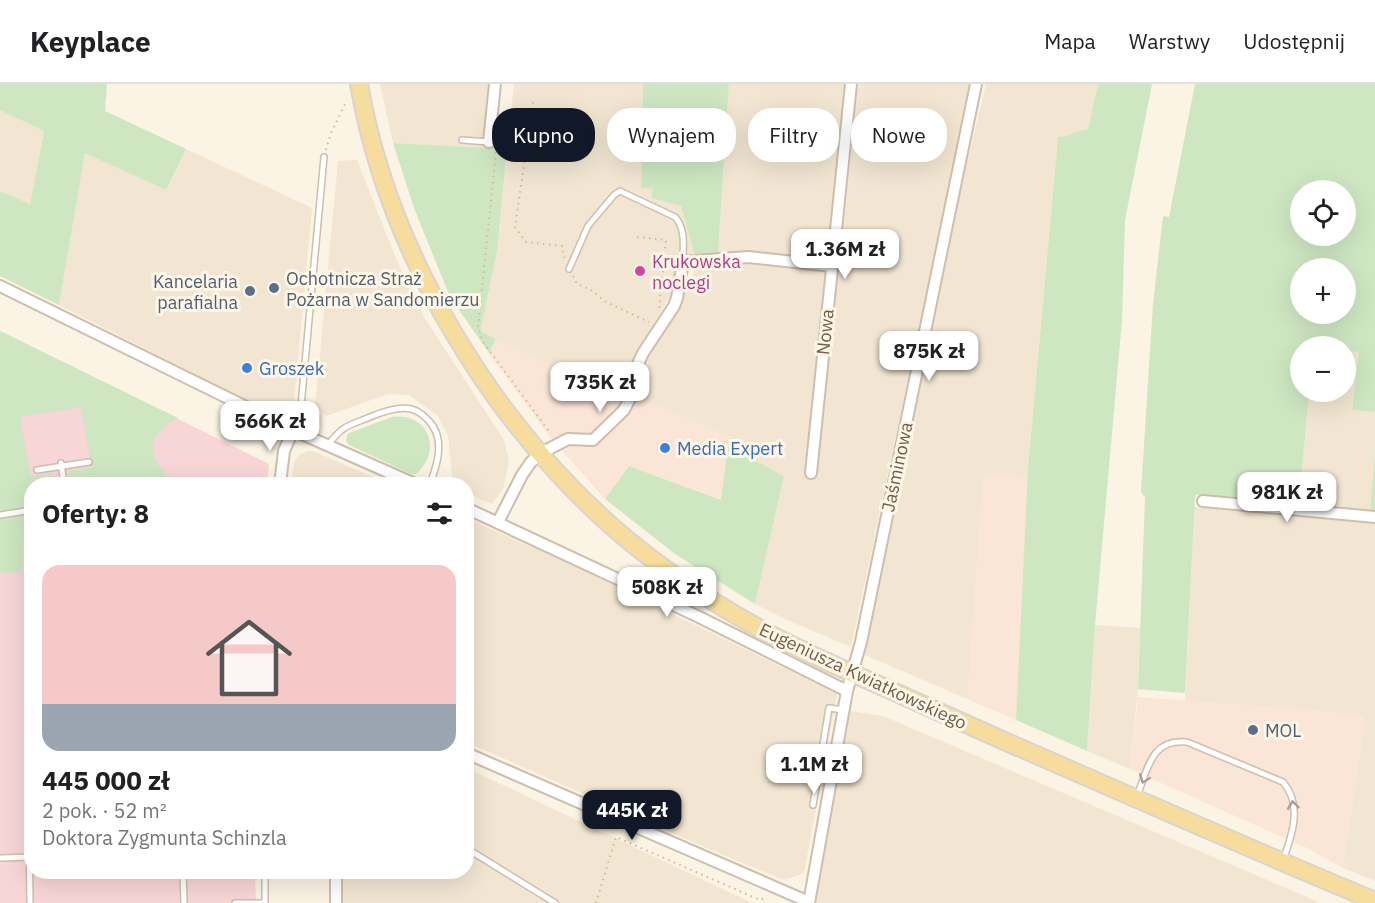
<!DOCTYPE html>
<html lang="pl">
<meta charset="utf-8">
<style>
body{margin:0;font-family:"IBM Plex Sans",sans-serif;background:#f2f2f2;color:#202124;height:100vh;display:flex;flex-direction:column;font-size:22px;white-space:nowrap}
*{box-sizing:border-box;margin:0}
p{font-size:20px;color:#757577}
.icon{flex:none;width:33px;height:33px;fill:none;stroke:currentColor;stroke-width:2;stroke-linecap:round;stroke-linejoin:round}
.map{position:relative;flex:1;overflow:hidden}
.side{position:absolute;left:24px;top:393px;width:450px;height:402px;display:flex;flex-direction:column;background:#fff;border-radius:24px;box-shadow:0 6px 24px #0002}
.side>*{flex:none}
.guide{position:absolute;left:492px;top:24px;width:570px;height:54px;display:flex;gap:12px}
.fabs{position:absolute;left:1290px;top:96px;display:grid;gap:12px}
.fabs a{display:grid;place-items:center;width:66px;height:66px;border-radius:50%;background:#fff;box-shadow:0 6px 24px #0002;font-size:30px}
.price{position:absolute;translate:-50% -51px;padding:0 14px;border-radius:12px;background:#fff;color:#222;font-size:20px;line-height:39px;filter:drop-shadow(0 2px 3px #0008)}
.price::after{content:'';position:absolute;left:50%;top:36px;width:18px;height:14px;margin-left:-9px;background:inherit;clip-path:polygon(0 0,100% 0,50% 100%)}
.price.current{background:#111827;color:#fff}
ul{padding:0;list-style:none}
li{display:grid;align-content:center;gap:12px;height:318px;padding:0 18px}
li span{display:grid;place-items:center;height:186px;border-radius:18px;color:#555}
li>.icon{margin-inline-start:auto}
span .icon{width:108px;height:108px;fill:#fffc;stroke-width:1}
li b{font-size:26px}
h2{display:flex;justify-content:space-between;align-items:center;height:72px;padding:0 18px;font-size:26px}
.pill{padding:0 21px;border-radius:24px;background:#fff;box-shadow:0 6px 24px #0002;font-size:21px;line-height:54px}
.pill.current{background:#111827;color:#fff}
header{display:flex;align-items:center;gap:36px;box-sizing:border-box;height:84px;padding:0 30px;background:#fff;border-bottom:2px solid #e0e0e0}
header strong{font-size:28px}
nav{display:flex;gap:33px;margin-inline-start:auto;font-size:21px}
.map>svg:first-child{display:block}
</style>
<header>
<strong>Keyplace</strong>
<nav><a>Mapa</a><a>Warstwy</a><a>Udostępnij</a></nav>
</header>
<div class="map">
<svg width="1375" height="819" viewBox="0 0 1375 819">
<rect width="100%" height="100%" fill="#fbf3e3"/>
<path fill="#f2e6d2" d="M 380,0 L 490,0 L 484,64 L 393,59 Z
M 514,0 L 643,0 L 641,104 L 653,105 L 652,114 L 681,121 L 695,172 L 682,174 L 675,204 L 654,240 L 638,264 L 634,274 L 626,310 L 623,317 L 479,247 L 497,168 Z
M 729,0 L 845,0 L 827,171 L 823,175 L 750,168 L 718,169 Z
M 858,0 L 971,0 L 851,563 L 787,536 L 755,520 L 784,392 L 728,362 L 729,353 L 640,315 L 649,270 L 672,237 L 695,185 L 748,178 L 839,190 Z
M 986,0 L 1098,0 L 1088,45 L 1084,45 L 1066,53 L 1058,54 L 1028,384 L 1016,636 L 865,571 L 957,119 Z
M 0,26 L 44,46 L 30,120 L 0,107 Z
M 186,65 L 312,124 L 293,329 L 283,335 L 59,221 L 85,68 L 166,106 Z
M 357,76 L 397,177 L 424,233 L 504,356 L 509,377 L 503,405 L 492,420 L 467,409 L 466,400 L 453,400 L 448,352 L 438,332 L 409,311 L 388,310 L 326,332 L 315,322 L 338,77 Z
M 1346,267 L 1359,268 L 1352,326 L 1375,328 L 1375,369 L 1370,428 L 1299,419 L 1309,308 L 1346,308 Z
M 307,367 L 313,367 L 389,400 L 291,400 L 294,378 L 299,371 Z
M 1194,423 L 1249,426 L 1375,438 L 1375,797 L 1343,784 L 1365,633 L 1185,620 Z
M 466,434 L 576,483 L 837,610 L 804,789 L 784,796 L 704,763 L 489,668 L 467,659 Z
M 1095,541 L 1140,544 L 1138,605 L 1130,685 L 1087,667 Z
M 850,627 L 883,632 L 1321,819 L 816,819 Z
M 467,684 L 752,819 L 753,819 L 343,819 L 343,788 L 466,788 Z"/>
<path fill="#fbe5d7" d="M 496,255 L 623,317 L 640,315 L 729,353 L 722,416 L 629,382 L 605,415 L 549,352 L 489,269 Z
M 983,391 L 1027,393 L 1016,636 L 967,615 Z
M 1138,613 L 1317,626 L 1365,633 L 1343,784 L 1307,764 L 1130,685 Z"/>
<path fill="#f8d6d8" d="M 0,247 L 269,380 L 267,400 L 32,400 L 32,788 L 255,788 L 256,819 L 0,819 Z"/>
<path fill="#cee7c2" fill-rule="evenodd" d="M 0,0 L 107,0 L 105,27 L 186,65 L 166,106 L 85,69 L 59,221 L 0,192 L 0,107 L 30,120 L 44,47 L 0,26 Z
M 643,0 L 729,0 L 718,169 L 695,172 L 681,122 L 651,114 L 653,105 L 641,104 Z
M 1098,0 L 1152,0 L 1125,136 L 1122,236 L 1095,541 L 1087,667 L 1016,636 L 1028,384 L 1058,53 C 1069,53 1077,46 1088,45 Z
M 1195,0 L 1375,0 L 1375,328 L 1352,326 L 1359,268 L 1346,267 L 1346,262 L 1300,262 L 1300,308 L 1309,308 L 1299,419 L 1195,411 L 1185,609 L 1138,605 L 1145,413 L 1141,408 L 1153,220 L 1163,132 L 1169,133 ZM 1300,106 L 1346,106 L 1346,152 L 1300,152 ZM 1300,184 L 1346,184 L 1346,230 L 1300,230 Z
M 393,59 L 507,65 L 497,168 L 480,247 L 496,255 L 489,269 L 450,213 L 414,124 Z
M 0,247 L 178,334 C 170,339 161,345 156,353 C 149,364 157,385 168,391 C 172,394 177,395 181,397 L 161,400 L 69,400 L 68,388 L 91,383 L 81,323 L 20,333 L 31,392 L 52,389 L 53,400 L 32,400 L 31,421 L 25,422 L 22,488 L 0,489 Z
M 392,333 C 429,328 443,367 416,390 L 411,390 L 349,361 L 346,358 L 347,351 L 349,349 Z
M 728,362 L 784,392 L 755,520 L 675,470 L 605,415 L 629,382 L 721,416 Z
M 1375,369 L 1375,428 L 1370,428 Z"/>
<g fill="none" stroke-linecap="round" stroke-linejoin="round">
<defs>
<path id="service" d="M 462,56 L 489,58
M 569,185 L 588,142 L 614,111 L 620,107 L 675,133 C 686,145 683,162 683,178
M 293,346 L 299,331 L 301,322 L 324,73
M 328,361 C 343,341 348,342 370,333 C 382,328 398,322 411,325 C 417,326 423,331 427,335 C 446,353 438,379 430,400
M 61,379 L 64,400
M 37,386 L 89,378
M 205,400 L 279,400
M 0,431 L 32,426
M 28,667 L 30,819
M 1137,712 C 1148,685 1151,654 1187,658 L 1283,698 C 1303,721 1292,752 1283,776
M 813,721 L 829,624 L 844,626
M 466,764 L 555,819
M 0,774 L 32,773
M 183,788 L 184,819
M 265,788 L 265,819
M 235,819 L 265,819"/>
<path id="minor" d="M 489,58 L 495,0
M 0,202 L 293,346 L 415,400
M 811,389 L 851,0
M 280,400 L 284,367 L 293,346
M 1203,417 L 1375,433
M 466,424 L 699,533 L 847,607
M 498,438 L 522,391 L 531,378 L 541,369 L 568,355 L 593,356 L 624,326 L 630,314 L 638,280 L 643,269 L 674,222 L 677,214 L 683,178 L 748,173 L 832,182
M 466,669 L 809,818
M 336,788 L 336,819
M 809,819 L 847,607 L 861,558 L 976,0"/>
<path id="primary" d="M 359,0 C 388,167 489,335 616,446 C 647,473 681,497 716,519 C 765,550 817,574 870,597 C 914,617 958,636 1002,656 C 1126,710 1250,765 1375,817"/>
</defs>
<use href="#service" stroke="#cdbead" stroke-width="8"/>
<use href="#minor" stroke="#cdbead" stroke-width="14"/>
<use href="#primary" stroke="#dad4d0" stroke-width="20"/>
<path stroke="#d3b89f" stroke-width="2" stroke-dasharray="1.5 4.5" stroke-linecap="butt" d="M 533,18 L 515,143 L 526,158 L 562,162 L 564,174
M 326,66 L 331,49 L 347,16
M 496,68 L 478,243 L 483,258 L 551,350
M 637,153 L 666,156 L 659,224
M 573,192 L 577,200 L 591,206 L 606,218 L 649,238
M 596,819 L 616,753 L 760,816 L 766,813"/>
<use href="#service" stroke="#fff" stroke-width="5"/>
<use href="#minor" stroke="#fff" stroke-width="10"/>
<use href="#primary" stroke="#f6dd9e" stroke-width="16"/>
</g>
<defs><path id="oneway-chevron" d="M-2-3.5L2.5 0L-2 3.5" fill="none" stroke-width="1.6" stroke-linecap="round" stroke-linejoin="round" transform="scale(1.5)"/></defs>
<g stroke="#aa9d92">
<use href="#oneway-chevron" transform="translate(1144 695) rotate(111)"/>
<use href="#oneway-chevron" transform="translate(1293 721) rotate(-97)"/>
</g>
<circle fill="#d1479c" stroke="#fef7e8" stroke-width="2" cx="640" cy="187" r="6"/>
<g fill="#5c6f8a" stroke="#fef7e8" stroke-width="2">
<circle cx="274" cy="204" r="6"/>
<circle cx="250" cy="207" r="6"/>
<circle cx="1253" cy="646" r="6"/>
</g>
<g fill="#3f7fe0" stroke="#fef7e8" stroke-width="2">
<circle cx="247" cy="284" r="6"/>
<circle cx="665" cy="364" r="6"/>
</g>
<g text-anchor="middle" dominant-baseline="central" stroke-width="6" stroke-linejoin="round" paint-order="stroke">
<g font-size="18" fill="#b23c85" stroke="#fef7e8" text-anchor="start">
<text x="652" y="177">Krukowska<tspan x="652" dy="21">noclegi</tspan></text>
</g>
<g font-size="18" fill="#4e5e75" stroke="#fef7e8" text-anchor="start">
<text x="286" y="194">Ochotnicza Straż<tspan x="286" dy="21">Pożarna w Sandomierzu</tspan></text>
<text x="238" y="197" text-anchor="end">Kancelaria<tspan x="238" dy="21">parafialna</tspan></text>
<text x="1265" y="646">MOL</text>
</g>
<g font-size="18" fill="#715b4a" stroke="#fef7e8">
<text transform="translate(825 248) rotate(-84)">Nowa</text>
<text transform="translate(897 383) rotate(-78)">Jaśminowa</text>
<text transform="translate(863 592) rotate(25)">Eugeniusza Kwiatkowskiego</text>
</g>
<g font-size="18" fill="#366cbe" stroke="#fef7e8" text-anchor="start">
<text x="259" y="284">Groszek</text>
<text x="677" y="364">Media Expert</text>
</g>
</g>
</svg>
<div class="fabs">
<a><svg class="icon" aria-label="locate" viewBox="0 0 24 24"><circle cx="12" cy="12" r="6"/><path d="M12 2v4M12 18v4M2 12h4M18 12h4"/></svg></a>
<a>+</a>
<a>−</a>
</div>
<b class="price" style="left:845px;top:196px">1.36M zł</b>
<b class="price" style="left:929px;top:298px">875K zł</b>
<b class="price" style="left:600px;top:329px">735K zł</b>
<b class="price" style="left:270px;top:368px">566K zł</b>
<b class="price" style="left:1287px;top:439px">981K zł</b>
<b class="price" style="left:667px;top:534px">508K zł</b>
<b class="price" style="left:814px;top:711px">1.1M zł</b>
<b class="price current" style="left:632px;top:757px">445K zł</b>
<div class="guide">
<a class="pill current">Kupno</a>
<a class="pill">Wynajem</a>
<a class="pill">Filtry</a>
<a class="pill">Nowe</a>
</div>
<section class="side">
<h2>Oferty: 8<svg class="icon" aria-label="filters" viewBox="0 0 24 24"><path d="M4 7h16M4 17h16"/><circle cx="9" cy="7" r="2"/><circle cx="15" cy="17" r="2"/></svg></h2>
<ul>
<li><span style="background:linear-gradient(#f6c9c9 75%,#9aa5b1 0)"><svg class="icon" aria-label="home" viewBox="0 0 24 24"><path d="M3 11l9-7 9 7M6 9v11h12V9"/></svg></span><div><b>445 000 zł</b><p>2 pok. · 52 m²</p><p>Doktora Zygmunta Schinzla</p></div></li>
</ul>
</section>
</div>
